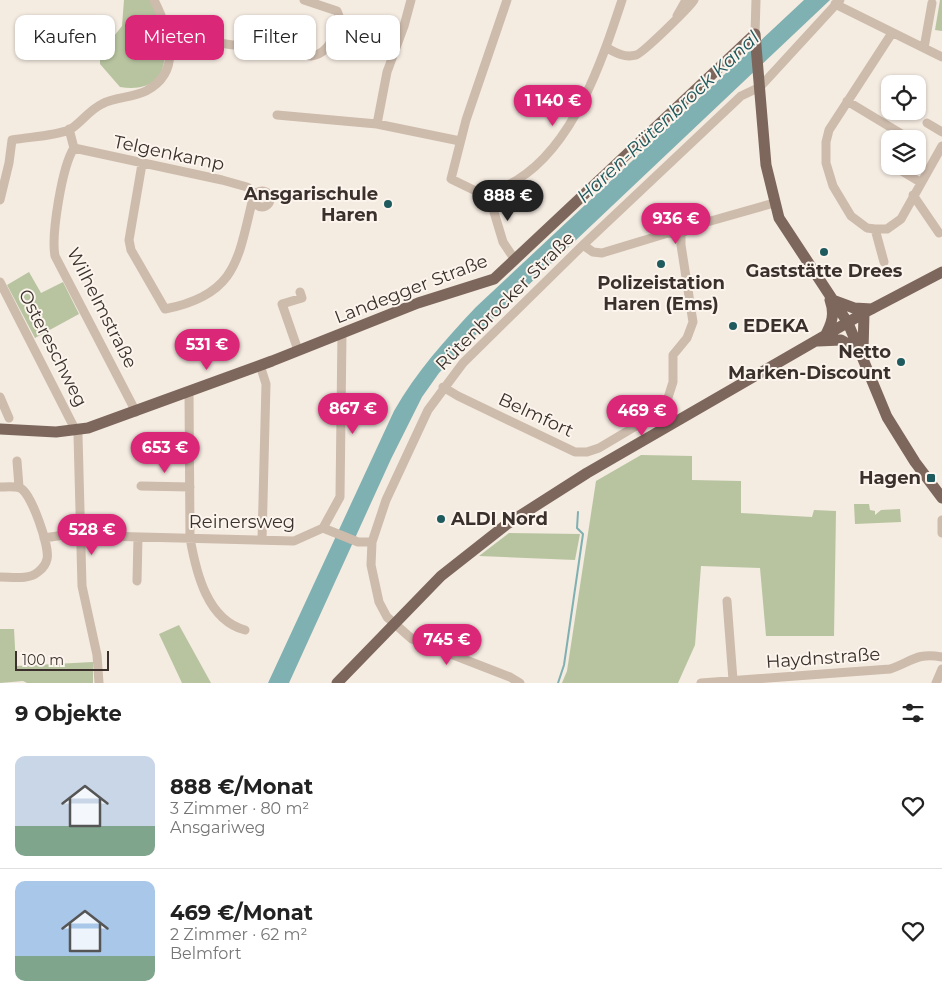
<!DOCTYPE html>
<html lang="de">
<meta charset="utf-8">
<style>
body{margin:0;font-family:Montserrat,sans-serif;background:#f6f6f6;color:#222;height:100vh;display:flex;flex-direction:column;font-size:19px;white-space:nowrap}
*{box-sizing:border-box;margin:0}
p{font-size:16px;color:#767676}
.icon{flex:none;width:28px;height:28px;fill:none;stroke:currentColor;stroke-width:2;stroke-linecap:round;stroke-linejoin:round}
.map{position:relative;height:683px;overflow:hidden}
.side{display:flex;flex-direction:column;background:#fff;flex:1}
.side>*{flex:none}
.top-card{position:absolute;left:15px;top:15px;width:500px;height:45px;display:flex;gap:10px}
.controls{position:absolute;left:881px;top:75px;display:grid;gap:10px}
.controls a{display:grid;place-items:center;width:45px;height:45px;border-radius:10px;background:#fff;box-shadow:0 1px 4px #0004;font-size:25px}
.scale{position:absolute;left:15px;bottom:12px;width:94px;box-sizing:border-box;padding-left:5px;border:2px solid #3b302b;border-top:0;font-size:14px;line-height:18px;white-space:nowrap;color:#3b302b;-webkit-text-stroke:4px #fbf5ee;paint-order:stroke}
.price{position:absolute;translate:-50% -42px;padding:0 11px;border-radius:18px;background:#db2777;color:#fff;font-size:16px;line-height:32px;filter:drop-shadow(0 1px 2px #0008)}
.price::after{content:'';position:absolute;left:50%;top:30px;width:15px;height:11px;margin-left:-8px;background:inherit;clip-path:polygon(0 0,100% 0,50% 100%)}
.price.current{background:#222;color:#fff}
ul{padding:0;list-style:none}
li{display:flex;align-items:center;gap:15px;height:125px;padding:0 15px}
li+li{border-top:1px solid #e0e0e0}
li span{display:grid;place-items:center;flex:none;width:140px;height:100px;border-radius:10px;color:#555}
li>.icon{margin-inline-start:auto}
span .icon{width:60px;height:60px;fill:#fffc;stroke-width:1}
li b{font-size:21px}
h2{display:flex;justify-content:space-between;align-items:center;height:60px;padding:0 15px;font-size:21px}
.tag{padding:0 18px;border-radius:10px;background:#fff;box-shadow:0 1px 4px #0004;font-size:18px;line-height:45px}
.tag.current{background:#db2777;color:#fff}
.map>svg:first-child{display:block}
</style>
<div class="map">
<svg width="942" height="683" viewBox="0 0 942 683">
<rect width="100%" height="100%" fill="#f4ebe1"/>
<path fill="#b8c4a0" d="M 124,0 L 151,0 C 168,35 180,96 120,87 L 100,64 L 100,49 L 79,49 L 78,53 L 51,55 L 49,39 L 55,19 L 114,36 L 122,26 Z
M 940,0 L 942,0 L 942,31 L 935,30 Z
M 29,272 L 41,293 L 63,282 L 79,314 L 35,338 L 7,285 Z
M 641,455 L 692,456 L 692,480 L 741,481 L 741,513 L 812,517 L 814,510 L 836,511 L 834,636 L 766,636 L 760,568 L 701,566 L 695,645 L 678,683 L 562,683 L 567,671 L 596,481 Z
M 854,504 L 869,504 L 870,510 L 875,511 L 875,515 L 881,510 L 900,509 L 901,522 L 855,524 Z
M 509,533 L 580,534 L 575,560 L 479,556 Z
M 179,625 L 211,683 L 182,683 L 159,634 Z
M 0,629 L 14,629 L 16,666 L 93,662 L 93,683 L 27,683 L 23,681 L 0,683 Z"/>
<path fill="#7fb0b2" d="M 804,0 L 830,0 L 466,344 L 439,373 L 422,397 L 391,459 L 289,683 L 268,683 L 394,411 C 416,372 445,340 476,307 Z"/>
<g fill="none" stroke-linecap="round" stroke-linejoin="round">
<path stroke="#7fb0b2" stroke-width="2" d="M 558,683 L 564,665 L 583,534 L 577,528 L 578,512"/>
<path stroke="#cdbbac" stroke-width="9" d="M 411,0 L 404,26 L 387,72 L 377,124 L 460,141
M 507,0 L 466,120 L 451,179 L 486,196 L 491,202 L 503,242 L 515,260
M 835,4 L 942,57
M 677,16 L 686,0
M 892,33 L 829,130 L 826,142 L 826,163 L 833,186 L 851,216 L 867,228 L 875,229 L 887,229 L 901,219 L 942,146
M 755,34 L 756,0
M 170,36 L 311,56 C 330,54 336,33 339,16 L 337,11 L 304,0
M 607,48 C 616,53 625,58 636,55 C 642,54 693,4 694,0
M 924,48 L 932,3
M 847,101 L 905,136
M 277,115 L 377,124
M 927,123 L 942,132
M 69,129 L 74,148 C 62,166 51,235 55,256 L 136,412
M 74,148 L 222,180 L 247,187 L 255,194
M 142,164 L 129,240 L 131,250 L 165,309 C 237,295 238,259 253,198
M 900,170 L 920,182
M254 199a8 8 0 1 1 16 0a8 8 0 1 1-16 0Z
M 913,195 L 939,233
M 486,196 C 496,191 507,186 517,180 C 574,145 602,61 622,0
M 0,200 L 9,163 L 12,140 C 28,137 54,136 69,130 C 79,125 89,110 102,104 C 115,97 132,98 146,91 C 184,71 169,30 154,0
M 875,229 L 884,262
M 583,245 L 593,252 L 602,253 L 668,233 L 681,234 L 693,226 L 774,203
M 0,282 L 78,435 L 82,586 L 97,655 L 99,683
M 298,350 L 282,304 L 302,298 L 300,292
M 260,365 L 266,384 L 262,540
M 443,387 L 458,396 L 575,452 L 587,452 L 599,448 L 641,423 L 661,411 L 666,404 L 673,382 L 673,355 L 687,338 L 693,322 L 681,245 L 681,234
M 189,391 L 190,538 C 196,572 207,620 245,630
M 0,397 L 9,418
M 17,461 L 19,487
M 141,486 L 190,487
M 0,487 C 6,487 14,486 20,488 C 31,492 50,547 47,559 C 46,564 42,569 38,572 C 29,580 12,577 0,577
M 942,520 L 942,533
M 323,528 L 340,497 L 342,333
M 44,538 L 64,535 L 294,541 L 323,528 L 358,542 L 372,542
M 137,581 L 138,537
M 727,601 L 733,680
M 520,683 L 510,677 L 412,639 L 387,617 L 379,602 L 371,565 L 372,542 L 386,500 L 428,410 L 463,363 L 583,245 L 741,96 L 760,87 L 840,0
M 701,683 L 890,669 C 911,662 917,652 942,657
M 936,683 L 942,669"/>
<path stroke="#7d675c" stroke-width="11" d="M 755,34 L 766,165 L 779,218 L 848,323 L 887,417 L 915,462 L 942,498
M 835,301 L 854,308 L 872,309
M 825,336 C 832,323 835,314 830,300
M 818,341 L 841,340 L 860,351
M 863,351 L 864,313
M 0,429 L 56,432 L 88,428 L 272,361 L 418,303 L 494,279 L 755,34
M 337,683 L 441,576 L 507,524 L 587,473 L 864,313 L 942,272"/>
</g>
<g fill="#1f5a5e" stroke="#fbf5ee" stroke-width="2">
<circle cx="388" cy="204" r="5"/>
<circle cx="824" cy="252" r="5"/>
<circle cx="661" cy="264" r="5"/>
<circle cx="733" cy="326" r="5"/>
<circle cx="901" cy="362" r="5"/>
<rect x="926" y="473" width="10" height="10" rx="2.5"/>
<circle cx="441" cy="519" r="5"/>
</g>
<g text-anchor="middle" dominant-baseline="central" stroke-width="4" stroke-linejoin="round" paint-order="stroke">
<g font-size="18" fill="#3b302b" stroke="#fbf5ee">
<text transform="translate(169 153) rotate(12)">Telgenkamp</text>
<text transform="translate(411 289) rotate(-21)">Landegger Straße</text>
<text transform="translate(505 301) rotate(-45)">Rütenbrocker Straße</text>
<text transform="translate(102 308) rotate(63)">Wilhelmstraße</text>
<text transform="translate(53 348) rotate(63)">Ostereschweg</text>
<text transform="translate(536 415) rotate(25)">Belmfort</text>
<text x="242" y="522">Reinersweg</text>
<text transform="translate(823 658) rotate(-4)">Haydnstraße</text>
</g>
<g font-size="18" font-weight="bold" fill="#3b302b" stroke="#fbf5ee" text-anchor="end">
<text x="378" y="194">Ansgarischule<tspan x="378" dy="21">Haren</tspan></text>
<text x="824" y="271" text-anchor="middle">Gaststätte Drees</text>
<text x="661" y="283" text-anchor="middle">Polizeistation<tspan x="661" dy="21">Haren (Ems)</tspan></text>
<text x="743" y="326" text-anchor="start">EDEKA</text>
<text x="891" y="352">Netto<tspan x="891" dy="21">Marken-Discount</tspan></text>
<text x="921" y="478">Hagen</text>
<text x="451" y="519" text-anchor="start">ALDI Nord</text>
</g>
<g font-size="19" font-style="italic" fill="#1f5a5e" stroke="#fbf5ee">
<text transform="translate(668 117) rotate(-43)">Haren-Rütenbrock Kanal</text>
</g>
</g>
</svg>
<div class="controls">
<a><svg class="icon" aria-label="locate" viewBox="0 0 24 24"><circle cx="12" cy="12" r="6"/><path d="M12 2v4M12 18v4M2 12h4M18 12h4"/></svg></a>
<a><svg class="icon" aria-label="layers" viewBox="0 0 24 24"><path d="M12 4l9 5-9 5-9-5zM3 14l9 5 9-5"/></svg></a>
</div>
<div class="scale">100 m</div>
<b class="price" style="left:553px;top:127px">1 140 €</b>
<b class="price current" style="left:508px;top:222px">888 €</b>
<b class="price" style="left:676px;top:245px">936 €</b>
<b class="price" style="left:207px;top:371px">531 €</b>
<b class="price" style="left:353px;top:435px">867 €</b>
<b class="price" style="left:642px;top:437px">469 €</b>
<b class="price" style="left:165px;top:474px">653 €</b>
<b class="price" style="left:92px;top:556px">528 €</b>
<b class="price" style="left:447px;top:666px">745 €</b>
<div class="top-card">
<a class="tag">Kaufen</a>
<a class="tag current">Mieten</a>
<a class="tag">Filter</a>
<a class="tag">Neu</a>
</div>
</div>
<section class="side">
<h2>9 Objekte<svg class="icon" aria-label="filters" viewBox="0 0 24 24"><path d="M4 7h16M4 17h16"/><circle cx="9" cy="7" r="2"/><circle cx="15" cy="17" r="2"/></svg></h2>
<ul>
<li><span style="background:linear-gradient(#c9d6e8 70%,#7fa58c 0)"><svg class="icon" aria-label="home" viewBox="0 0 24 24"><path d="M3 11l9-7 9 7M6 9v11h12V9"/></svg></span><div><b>888 €/Monat</b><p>3 Zimmer · 80 m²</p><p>Ansgariweg</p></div><svg class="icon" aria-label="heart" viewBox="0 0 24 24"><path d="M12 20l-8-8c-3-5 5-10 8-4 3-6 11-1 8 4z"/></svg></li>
<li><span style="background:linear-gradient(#a9c7e8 75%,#7fa58c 0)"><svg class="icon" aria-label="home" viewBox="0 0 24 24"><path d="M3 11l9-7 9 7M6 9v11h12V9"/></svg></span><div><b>469 €/Monat</b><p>2 Zimmer · 62 m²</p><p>Belmfort</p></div><svg class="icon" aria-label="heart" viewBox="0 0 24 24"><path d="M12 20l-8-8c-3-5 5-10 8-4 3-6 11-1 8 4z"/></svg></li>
</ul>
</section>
